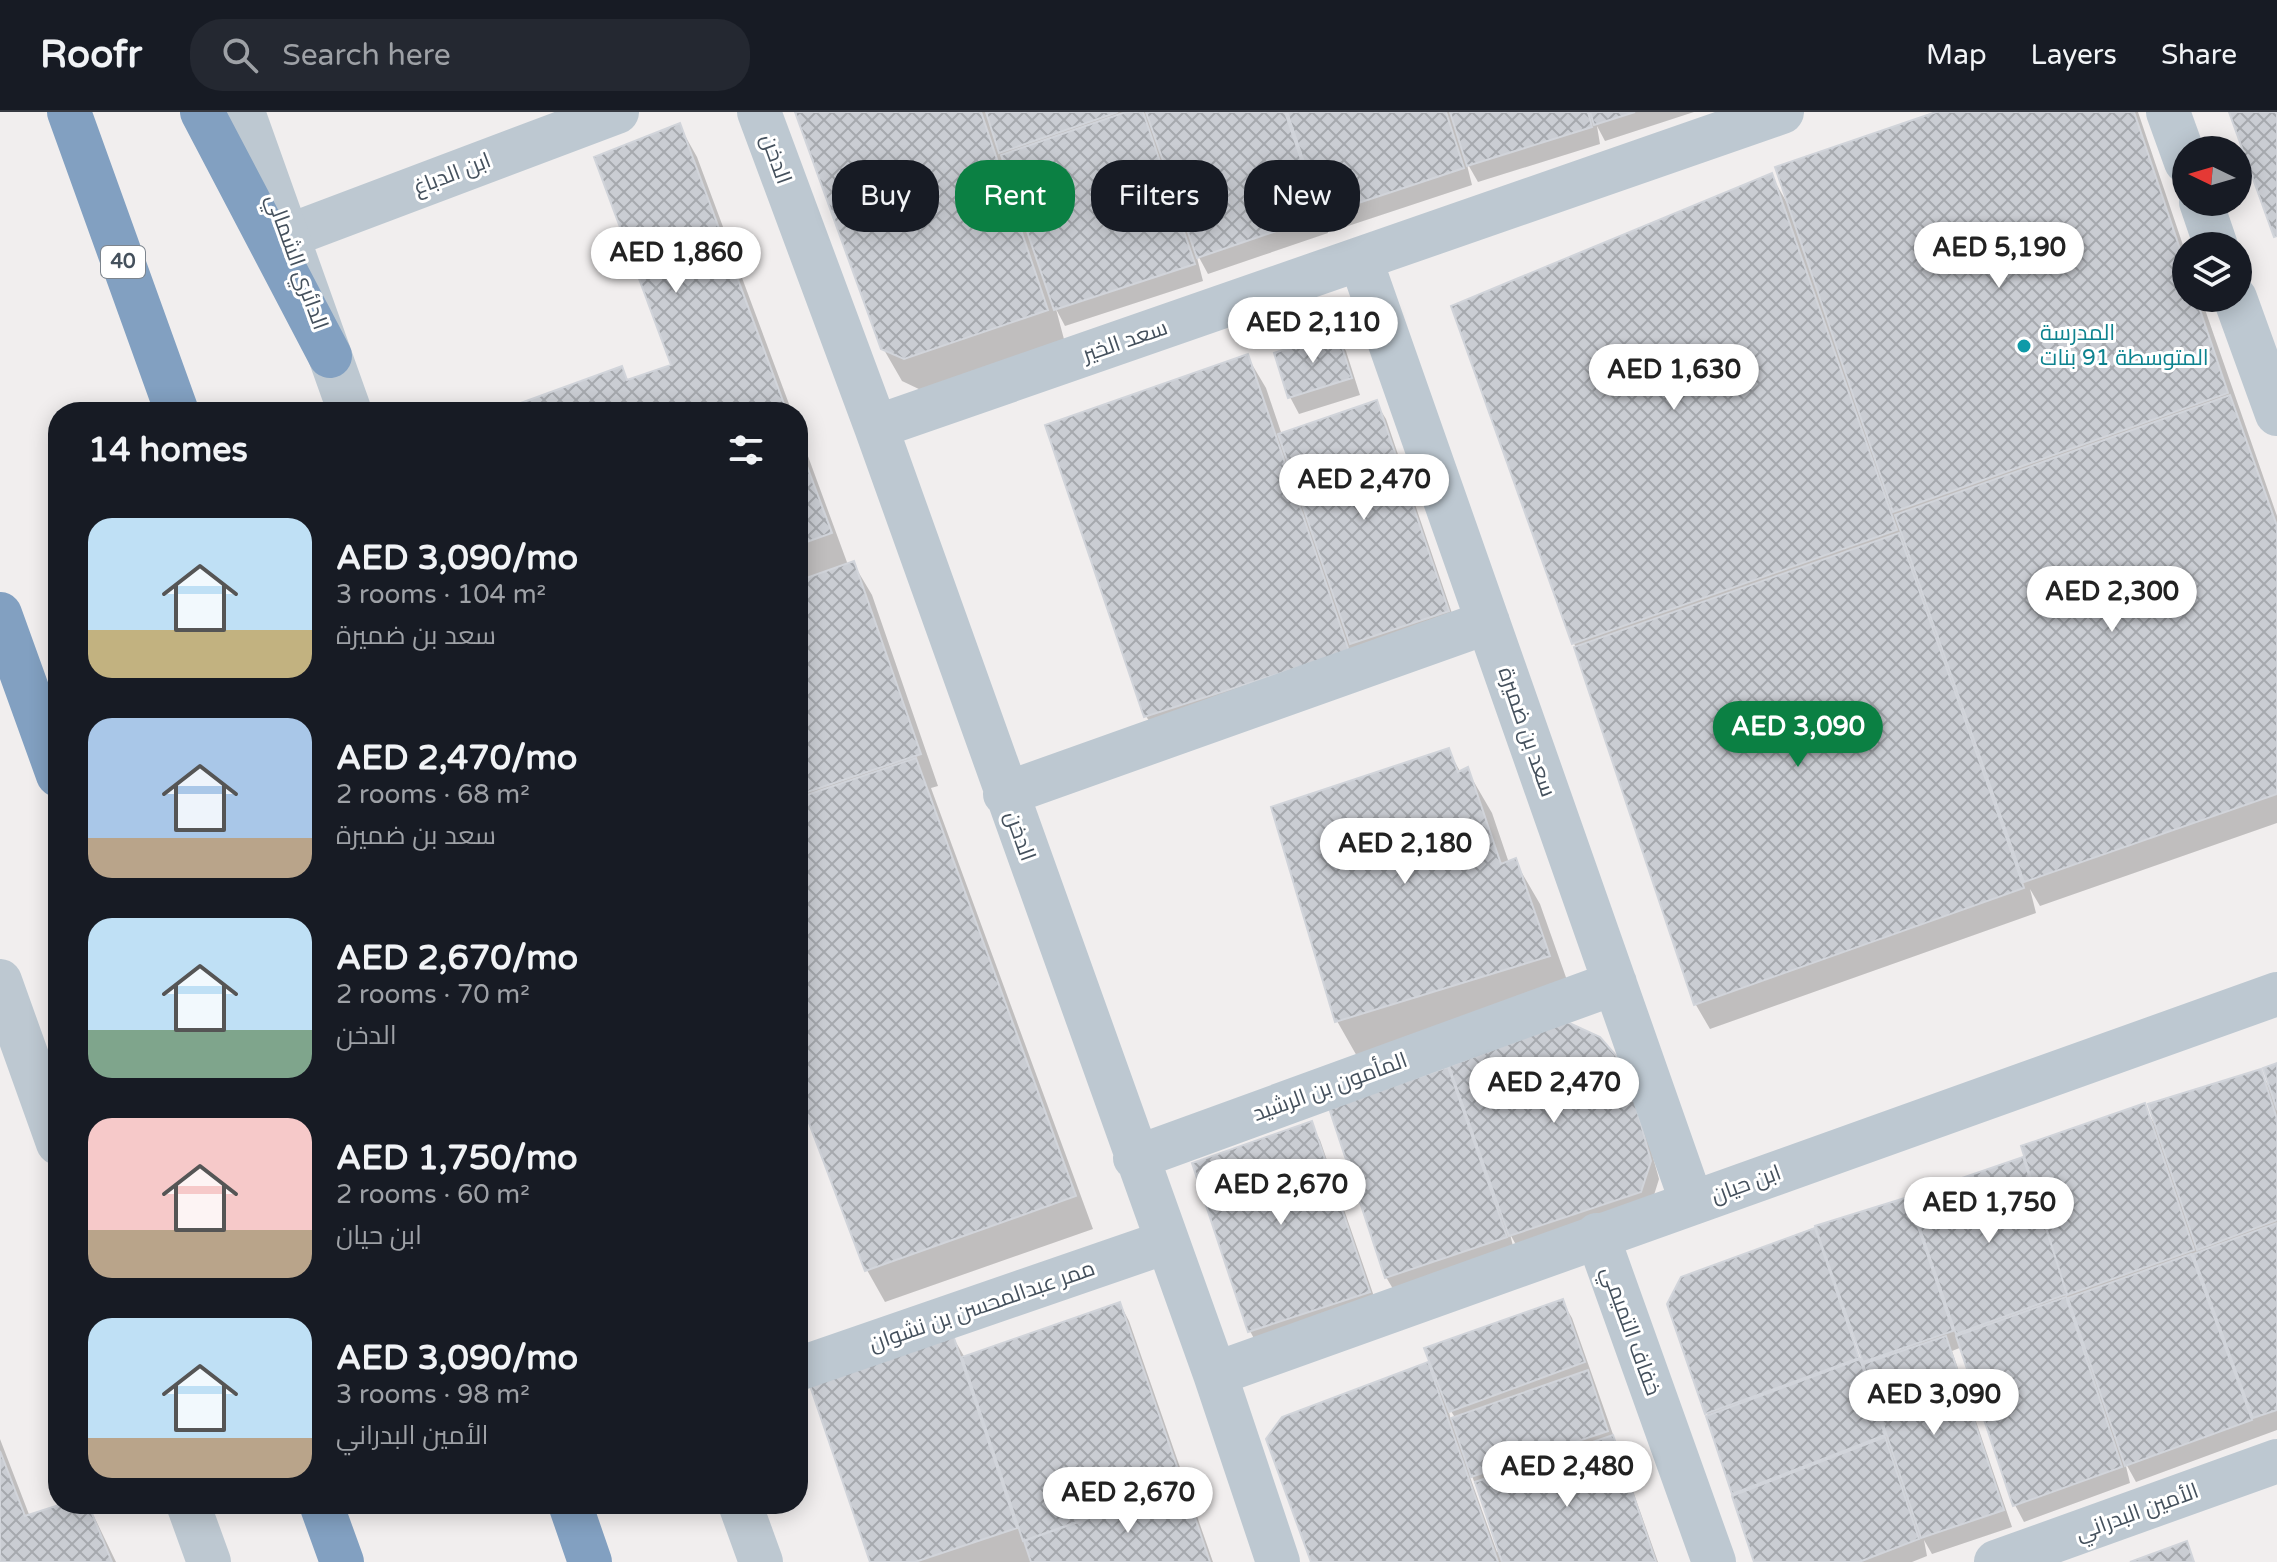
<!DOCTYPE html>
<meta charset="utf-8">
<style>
body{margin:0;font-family:"Varela Round",Cairo,sans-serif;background:#242831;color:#f1f3f6;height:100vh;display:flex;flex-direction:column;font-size:30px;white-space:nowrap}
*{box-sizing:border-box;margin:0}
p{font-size:26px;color:#9ea1a6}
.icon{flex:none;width:44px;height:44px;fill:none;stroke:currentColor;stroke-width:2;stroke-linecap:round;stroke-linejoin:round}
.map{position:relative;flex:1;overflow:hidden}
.panel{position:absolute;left:48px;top:290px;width:760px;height:1112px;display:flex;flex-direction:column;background:#171b24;border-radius:32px;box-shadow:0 4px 20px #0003}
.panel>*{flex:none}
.hud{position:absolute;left:832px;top:48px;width:760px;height:72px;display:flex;gap:16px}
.needle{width:52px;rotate:275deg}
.tools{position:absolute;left:2172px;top:24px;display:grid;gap:16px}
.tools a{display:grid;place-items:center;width:80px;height:80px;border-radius:50%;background:#171b24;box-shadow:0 4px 20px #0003;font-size:40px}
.price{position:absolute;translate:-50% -68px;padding:0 18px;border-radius:28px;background:#fff;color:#222;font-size:26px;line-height:52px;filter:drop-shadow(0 2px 4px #0008)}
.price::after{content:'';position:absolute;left:50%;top:48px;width:24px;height:18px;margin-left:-12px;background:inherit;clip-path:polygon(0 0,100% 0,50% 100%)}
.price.active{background:#0b8043;color:#fff}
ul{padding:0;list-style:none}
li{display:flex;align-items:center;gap:24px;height:200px;padding:0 40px}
li span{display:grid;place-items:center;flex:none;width:224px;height:160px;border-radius:24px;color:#555}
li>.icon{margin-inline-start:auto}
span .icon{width:96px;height:96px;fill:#fffc;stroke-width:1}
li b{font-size:34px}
h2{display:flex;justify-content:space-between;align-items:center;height:96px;padding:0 40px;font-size:34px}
.tag{padding:0 28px;border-radius:32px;background:#171b24;box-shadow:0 4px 20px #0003;font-size:28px;line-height:72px}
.tag.active{background:#0b8043;color:#fff}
header{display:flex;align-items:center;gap:48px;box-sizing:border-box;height:112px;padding:0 40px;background:#171b24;border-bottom:2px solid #363941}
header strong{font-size:38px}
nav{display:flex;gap:44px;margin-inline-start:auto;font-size:28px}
.search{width:560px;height:72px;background:#242831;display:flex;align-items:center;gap:20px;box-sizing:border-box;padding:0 28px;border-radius:32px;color:#9ea1a6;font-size:30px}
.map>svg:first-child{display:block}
</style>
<header>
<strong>Roofr</strong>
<div class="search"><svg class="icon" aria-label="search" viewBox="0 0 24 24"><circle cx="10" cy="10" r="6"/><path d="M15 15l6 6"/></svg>Search here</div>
<nav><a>Map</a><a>Layers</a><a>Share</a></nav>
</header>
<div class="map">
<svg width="2277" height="1450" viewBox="0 0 2277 1450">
<defs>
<pattern id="building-cross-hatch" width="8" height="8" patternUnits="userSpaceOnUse" patternTransform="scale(2)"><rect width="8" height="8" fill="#cacdd3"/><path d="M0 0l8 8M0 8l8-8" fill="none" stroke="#a6a9ae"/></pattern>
</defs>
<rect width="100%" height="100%" fill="#f1eeee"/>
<path fill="#0003" fill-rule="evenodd" d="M 797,0 L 1694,0 L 1605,29 L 1597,14 L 1600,32 L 1478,70 L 1466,49 L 1472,73 L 1333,119 L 1323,101 L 1328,121 L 1208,162 L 1195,138 L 1203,169 L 1065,214 L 1056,197 L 1065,231 L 923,279 L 902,269 L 883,236 Z
M 1942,0 L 2138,0 L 2186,142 L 2186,186 L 2201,186 L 2277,404 L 2277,711 L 2040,794 L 2030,777 L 2036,801 L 1710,917 L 1696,893 L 1574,531 L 1771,63 L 1786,89 Z
M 679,13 L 697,45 L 792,300 L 502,300 L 621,256 L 629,270 L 673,254 Z
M 1336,223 L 1346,239 L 1360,283 L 1299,302 L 1290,285 L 1277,242 Z
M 1247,244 L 1266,276 L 1282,323 L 1376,291 L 1386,307 L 1457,516 L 1165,636 L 1146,604 Z
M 798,317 L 848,453 L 853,451 L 872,483 L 938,674 L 931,676 L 1093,1117 L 885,1190 L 867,1158 L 798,976 Z
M 1448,638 L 1461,661 L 1467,658 L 1492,701 L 1509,751 L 1515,749 L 1540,792 L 1574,888 L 1362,953 L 1337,909 Z
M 1567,912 L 1633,973 L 1659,1067 L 1650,1096 L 1520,1140 L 1510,1122 L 1515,1142 L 1396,1182 L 1386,1165 L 1331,997 Z
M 2277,953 L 2277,1318 L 2136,1370 L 2125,1350 L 2130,1371 L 2024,1410 L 2015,1393 L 1962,1235 L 1952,1239 L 2012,1415 L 1932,1442 L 1924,1428 L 1927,1444 L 1912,1450 L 1756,1450 L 1707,1301 L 1683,1166 L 1816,1115 L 1907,1088 L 1916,1104 L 1912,1085 L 2027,1046 L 2144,994 L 2156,1015 L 2260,959 L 2270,977 ZM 1835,1165 L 1867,1255 L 1863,1257 L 1830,1167 Z
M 1311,1012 L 1320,1028 L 1378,1196 L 1259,1236 L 1250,1219 L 1195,1052 Z
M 1562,1189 L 1572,1206 L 1658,1450 L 1313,1450 L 1427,1252 L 1436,1268 ZM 1447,1293 L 1456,1307 L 1451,1308 ZM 1472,1364 L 1500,1439 L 1497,1440 L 1470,1365 Z
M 1120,1192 L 1129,1209 L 1213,1450 L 872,1450 L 950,1220 L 965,1246 Z
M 0,1327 L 30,1405 L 68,1392 L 88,1392 L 116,1450 L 0,1450 Z"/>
<path fill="url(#building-cross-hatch)" stroke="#d1d4da" stroke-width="2" d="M 795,0 L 981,0 L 1048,198 L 904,247 L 881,237 Z
M 986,0 L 1118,0 L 999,41 Z
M 1126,0 L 1143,0 L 1195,152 L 1054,198 L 1001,43 Z
M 1146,0 L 1285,0 L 1320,104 L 1197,146 Z
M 1287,0 L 1446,0 L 1464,56 L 1322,103 Z
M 1450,0 L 1588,0 L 1592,15 L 1467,54 Z
M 1590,0 L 1635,0 L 1594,13 Z
M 1936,0 L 2134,0 L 2186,155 L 2186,186 L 2196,186 L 2228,281 L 1893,400 L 1775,55 Z
M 2229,0 L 2277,0 L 2277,124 L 2274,125 Z
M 680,11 L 787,300 L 496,300 L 622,254 L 627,268 L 671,253 L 594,45 Z
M 1772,61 L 1897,418 L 1572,532 L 1451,194 Z
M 1337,220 L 1352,266 L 1288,286 L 1274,241 Z
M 1248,242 L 1349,539 L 1144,605 L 1045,313 Z
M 2230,283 L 2277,414 L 2277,682 L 2024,770 L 1895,403 Z
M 1377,288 L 1449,499 L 1350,532 L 1278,322 Z
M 798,330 L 832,421 L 798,433 Z
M 1899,421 L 2024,776 L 1694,893 L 1574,535 Z
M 854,449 L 921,642 L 798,683 L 798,469 Z
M 1449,636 L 1458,660 L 1468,655 L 1501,752 L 1516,746 L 1550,844 L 1335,910 L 1271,695 Z
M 916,646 L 1076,1084 L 865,1159 L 798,982 L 798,686 Z
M 1567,910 L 1600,925 L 1625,954 L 1651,1049 L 1641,1080 L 1509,1124 L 1449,954 Z
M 2277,951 L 2277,998 L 2263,956 Z
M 1448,955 L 1507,1125 L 1385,1166 L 1329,996 Z
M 2261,957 L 2277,1007 L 2277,1108 L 2197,1138 L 2148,992 Z
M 2145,991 L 2194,1138 L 2067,1183 L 2021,1034 Z
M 1312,1009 L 1370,1180 L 1248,1220 L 1192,1051 Z
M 2023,1045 L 2067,1182 L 1956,1222 L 1909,1084 Z
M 1908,1085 L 1953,1219 L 1863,1250 L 1815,1114 Z
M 2277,1111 L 2277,1298 L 2253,1306 L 2193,1142 Z
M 1815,1116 L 1859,1246 L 1705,1302 L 1667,1192 L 1681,1165 Z
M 2191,1142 L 2252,1308 L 2125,1354 L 2068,1186 Z
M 2066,1185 L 2122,1355 L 2013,1394 L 1956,1224 Z
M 1563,1187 L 1585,1250 L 1449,1300 L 1424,1236 Z
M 1120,1190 L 1183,1372 L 1023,1429 L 962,1245 Z
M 951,1217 L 1017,1416 L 915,1450 L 870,1450 L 807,1265 Z
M 1946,1224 L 2004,1398 L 1921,1426 L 1863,1252 Z
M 1860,1247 L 1885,1323 L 1732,1382 L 1706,1304 Z
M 1428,1250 L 1498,1450 L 1311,1450 L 1266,1327 L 1282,1305 Z
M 1588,1258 L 1608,1319 L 1471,1365 L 1451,1306 Z
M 1613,1323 L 1656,1450 L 1502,1450 L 1475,1370 Z
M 1885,1325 L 1919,1427 L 1859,1450 L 1754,1450 L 1732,1384 Z
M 0,1339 L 25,1404 L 62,1392 L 88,1392 L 112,1450 L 0,1450 Z
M 1184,1373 L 1210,1450 L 1031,1450 L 1024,1429 Z
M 2187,1429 L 2194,1450 L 2130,1450 Z"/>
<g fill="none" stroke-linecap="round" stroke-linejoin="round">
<path stroke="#bdc8d1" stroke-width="44" d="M 759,0 L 876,315 L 1215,1262 L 1278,1450
M 2168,0 L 2186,50
M 2201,90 L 2216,134
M 288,124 L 617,0
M 1361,149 L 1692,1091
M 2235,186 L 2277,302
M 876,315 L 1782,0
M 1005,682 L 1488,510
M 1135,1046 L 1615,871
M 1597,1123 L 1714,1450
M 798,1257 L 1166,1130
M 1215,1262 L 2277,882
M 1996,1450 L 2277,1349"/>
<path stroke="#bdc8d1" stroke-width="44" d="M 243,0 L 350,300
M 0,869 L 58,1031
M 188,1392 L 209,1450
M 740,1392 L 761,1450"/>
<path stroke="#82a0c1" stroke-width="44" d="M 69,0 L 177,300
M 202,0 L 330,244
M 0,502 L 58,663
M 321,1392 L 342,1450
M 570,1392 L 590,1450"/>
</g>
<circle fill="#0f9aa8" stroke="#fff" stroke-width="3" cx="2024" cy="234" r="8"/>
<g text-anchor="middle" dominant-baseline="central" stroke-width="6" stroke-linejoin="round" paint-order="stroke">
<rect fill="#fff" stroke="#7d858e" stroke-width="2" x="101" y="134" width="44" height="32" rx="6"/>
<g font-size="20" font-weight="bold" fill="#45515d">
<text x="123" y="150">40</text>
</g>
<g font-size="22" fill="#45515d" stroke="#fff">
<text transform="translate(776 47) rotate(70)">الدخن</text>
<text transform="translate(452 62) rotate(-21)">ابن الدباغ</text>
<text transform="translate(297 150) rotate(70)">الدائري الشمالي</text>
<text transform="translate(1125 229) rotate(-19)">سعد الخير</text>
<text transform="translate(1527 620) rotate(71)">سعد بن ضميرة</text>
<text transform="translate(1020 724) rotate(70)">الدخن</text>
<text transform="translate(1330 975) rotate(-20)">المأمون بن الرشيد</text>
<text transform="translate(1746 1072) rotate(-20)">ابن حيان</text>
<text transform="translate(982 1194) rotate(-19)">ممر عبدالمحسن بن نشوان</text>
<text transform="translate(1631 1219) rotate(70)">خفاف التميمي</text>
<text transform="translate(2137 1400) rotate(-20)">الأمين البدراني</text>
</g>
<g font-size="22" fill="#0d838f" stroke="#fff" text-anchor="start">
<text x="2040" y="221">المدرسة<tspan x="2040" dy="25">المتوسطة 91 بنات</tspan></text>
</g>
</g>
</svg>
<div class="tools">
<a><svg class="needle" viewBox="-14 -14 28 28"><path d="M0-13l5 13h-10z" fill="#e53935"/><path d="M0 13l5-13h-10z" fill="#9ea1a6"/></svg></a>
<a><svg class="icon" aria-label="layers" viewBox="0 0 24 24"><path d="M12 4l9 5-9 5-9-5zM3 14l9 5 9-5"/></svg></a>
</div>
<b class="price" style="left:1999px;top:178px">AED 5,190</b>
<b class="price" style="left:676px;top:183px">AED 1,860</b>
<b class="price" style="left:1313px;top:253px">AED 2,110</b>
<b class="price" style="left:1674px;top:300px">AED 1,630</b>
<b class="price" style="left:1364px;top:410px">AED 2,470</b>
<b class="price" style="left:2112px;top:522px">AED 2,300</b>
<b class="price active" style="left:1798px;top:657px">AED 3,090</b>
<b class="price" style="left:1405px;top:774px">AED 2,180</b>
<b class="price" style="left:1554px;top:1013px">AED 2,470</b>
<b class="price" style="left:1281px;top:1115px">AED 2,670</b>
<b class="price" style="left:1989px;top:1133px">AED 1,750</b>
<b class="price" style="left:1934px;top:1325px">AED 3,090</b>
<b class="price" style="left:1567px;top:1397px">AED 2,480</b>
<b class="price" style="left:1128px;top:1423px">AED 2,670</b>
<div class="hud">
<a class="tag">Buy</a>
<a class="tag active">Rent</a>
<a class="tag">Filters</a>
<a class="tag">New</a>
</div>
<section class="panel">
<h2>14 homes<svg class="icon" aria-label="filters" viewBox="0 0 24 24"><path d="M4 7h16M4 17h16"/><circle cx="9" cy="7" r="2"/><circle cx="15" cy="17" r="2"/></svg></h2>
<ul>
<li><span style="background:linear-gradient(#bfe0f5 70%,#c2b280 0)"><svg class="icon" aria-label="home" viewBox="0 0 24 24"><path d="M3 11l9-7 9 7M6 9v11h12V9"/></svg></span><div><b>AED 3,090/mo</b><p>3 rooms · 104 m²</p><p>سعد بن ضميرة</p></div></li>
<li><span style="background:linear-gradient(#a9c7e8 75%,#b9a48a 0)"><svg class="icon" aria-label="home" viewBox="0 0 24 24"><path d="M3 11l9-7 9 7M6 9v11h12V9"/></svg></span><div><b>AED 2,470/mo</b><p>2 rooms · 68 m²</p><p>سعد بن ضميرة</p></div></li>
<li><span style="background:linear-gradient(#bfe0f5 70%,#7fa58c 0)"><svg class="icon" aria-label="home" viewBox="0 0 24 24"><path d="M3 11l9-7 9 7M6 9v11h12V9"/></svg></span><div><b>AED 2,670/mo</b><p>2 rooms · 70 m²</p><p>الدخن</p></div></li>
<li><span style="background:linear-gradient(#f6c9c9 70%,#b9a48a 0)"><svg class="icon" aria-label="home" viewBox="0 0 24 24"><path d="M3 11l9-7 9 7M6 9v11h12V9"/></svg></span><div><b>AED 1,750/mo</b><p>2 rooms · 60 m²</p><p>ابن حيان</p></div></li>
<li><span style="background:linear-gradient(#bfe0f5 75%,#b9a48a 0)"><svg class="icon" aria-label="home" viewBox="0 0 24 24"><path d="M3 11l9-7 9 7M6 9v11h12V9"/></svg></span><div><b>AED 3,090/mo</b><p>3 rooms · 98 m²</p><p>الأمين البدراني</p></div></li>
</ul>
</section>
</div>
